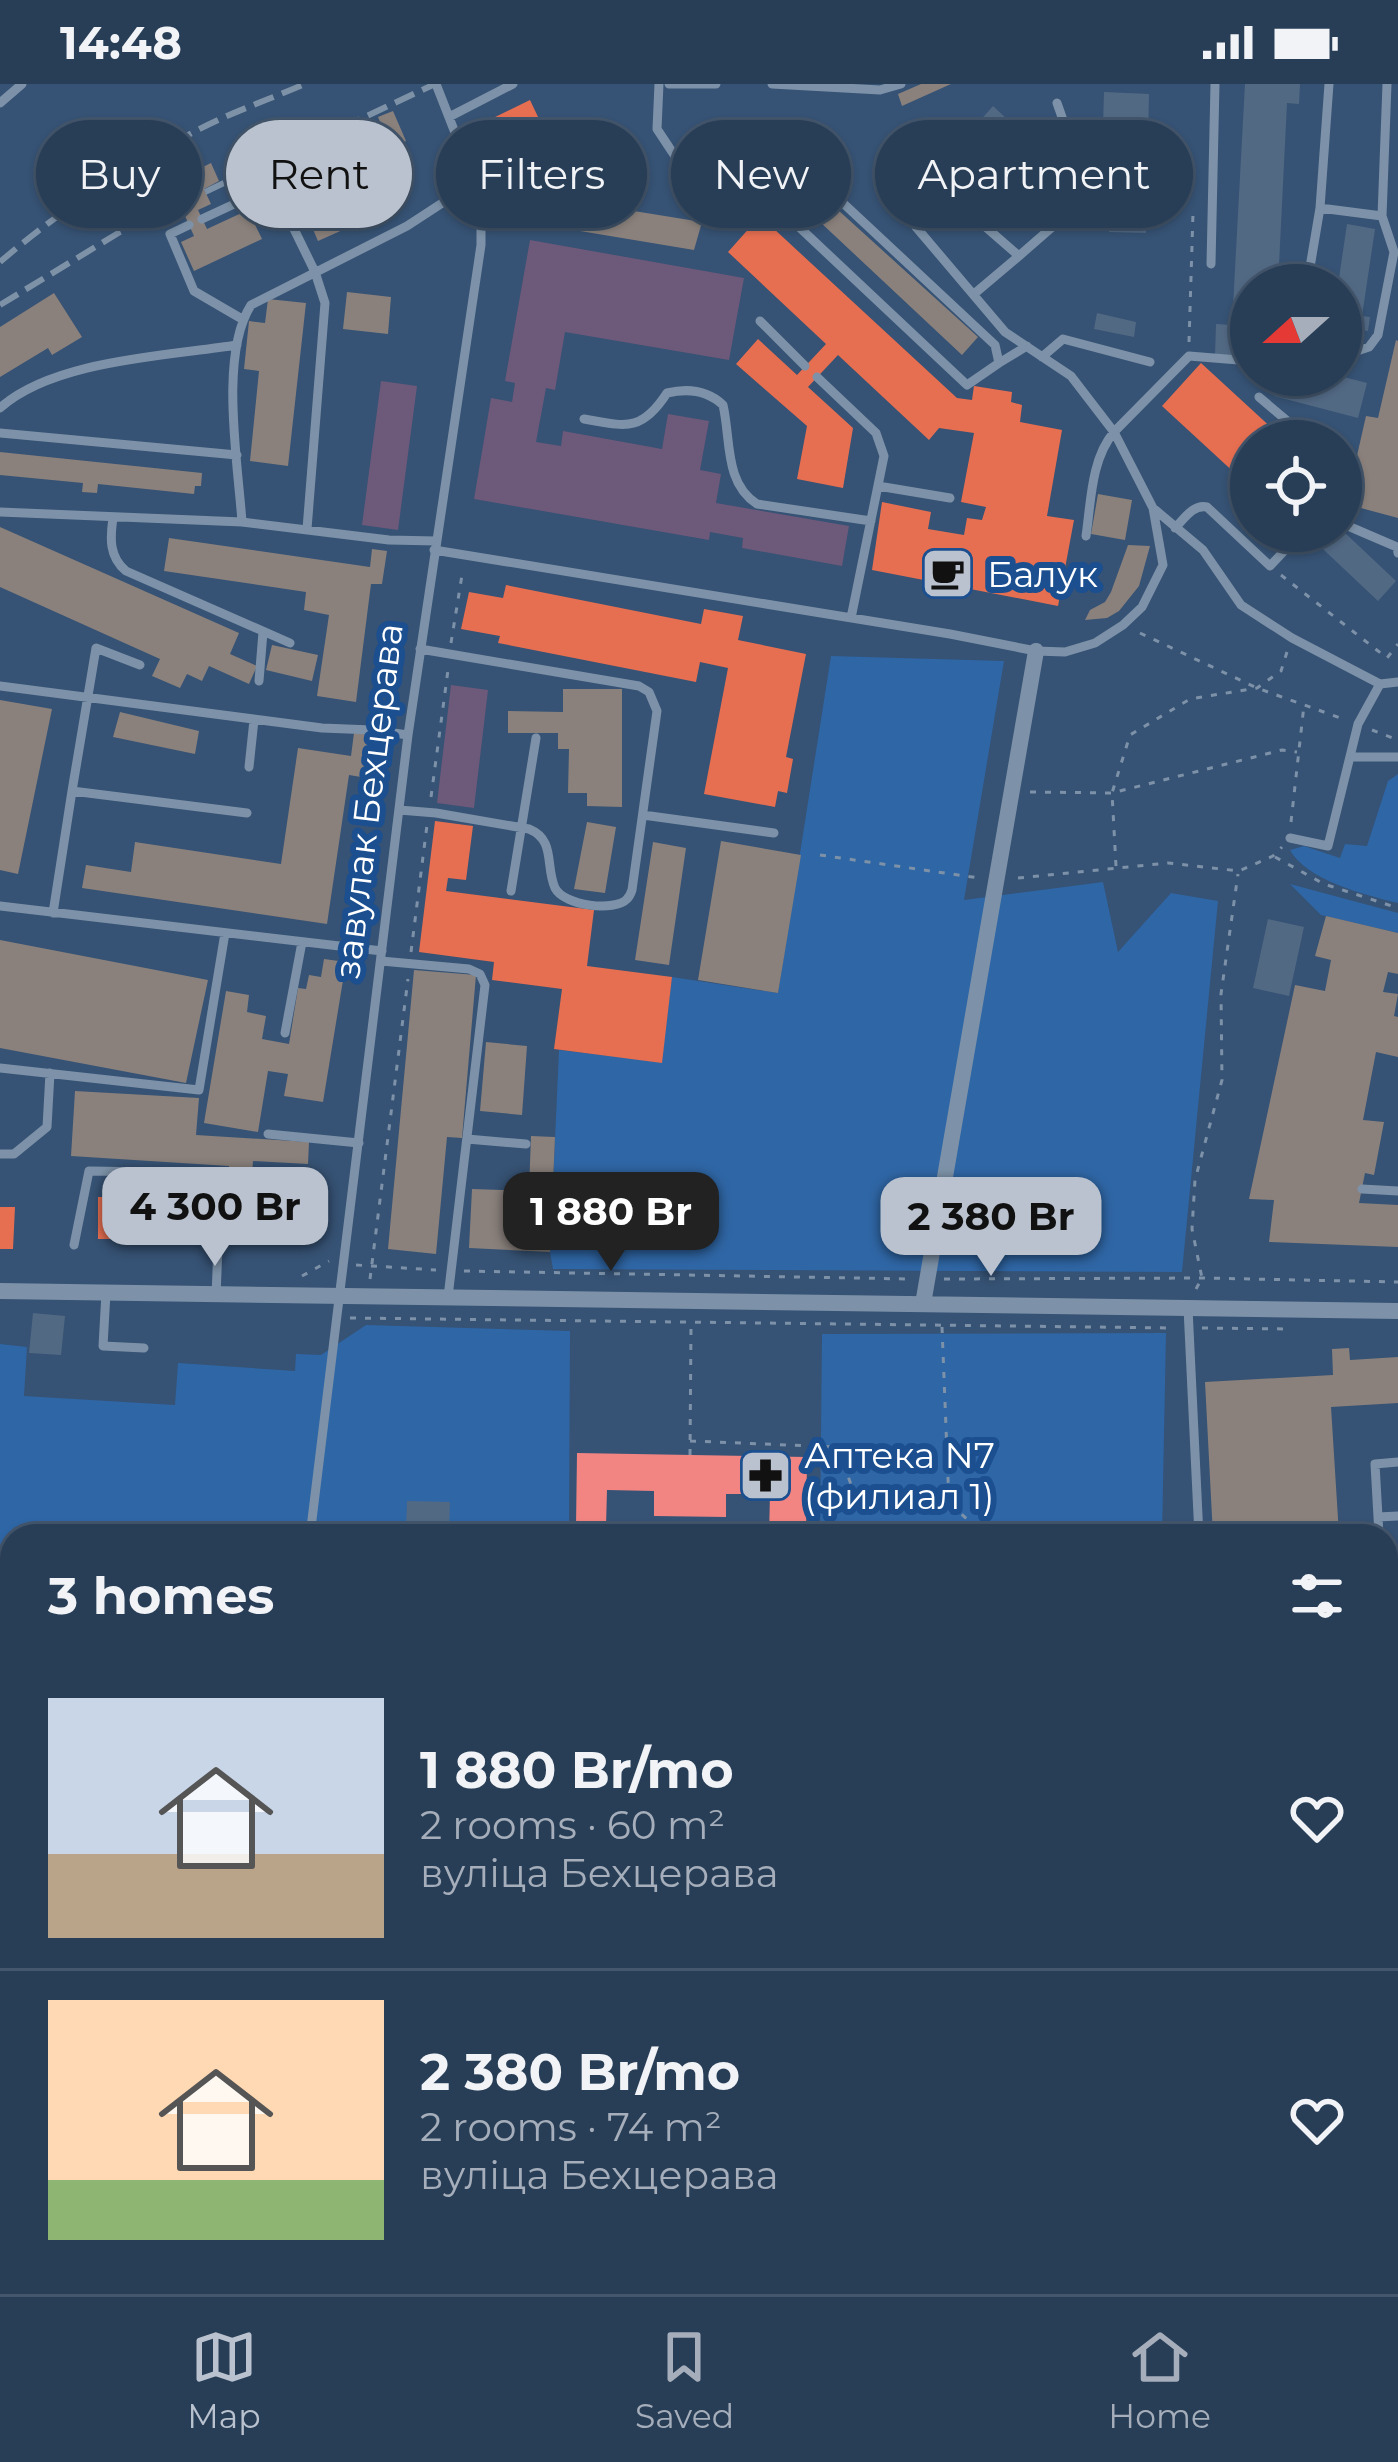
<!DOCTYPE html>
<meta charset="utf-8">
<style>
body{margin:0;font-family:Montserrat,sans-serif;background:#30455d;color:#f1f3f6;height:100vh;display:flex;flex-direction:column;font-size:45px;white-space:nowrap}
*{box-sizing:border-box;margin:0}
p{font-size:39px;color:#a5aeba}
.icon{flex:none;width:66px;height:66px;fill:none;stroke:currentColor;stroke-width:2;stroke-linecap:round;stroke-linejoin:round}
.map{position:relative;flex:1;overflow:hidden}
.sheet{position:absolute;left:0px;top:1440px;width:1398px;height:771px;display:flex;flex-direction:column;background:#283e57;border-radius:36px 36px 0 0;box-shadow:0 3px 9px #0004,0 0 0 3px #44576d}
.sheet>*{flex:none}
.banner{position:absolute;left:36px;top:36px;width:1326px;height:108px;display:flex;gap:24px}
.needle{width:78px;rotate:249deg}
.controls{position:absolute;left:1230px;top:180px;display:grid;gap:24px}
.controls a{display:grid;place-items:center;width:132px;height:132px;border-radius:50%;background:#283e57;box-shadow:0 3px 9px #0004,0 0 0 3px #44576d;font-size:60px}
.price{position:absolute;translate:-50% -102px;padding:0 27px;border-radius:24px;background:#b9c2ce;color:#111;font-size:39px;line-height:78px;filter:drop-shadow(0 3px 6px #0008)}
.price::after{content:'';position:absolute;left:50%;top:72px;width:36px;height:27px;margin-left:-18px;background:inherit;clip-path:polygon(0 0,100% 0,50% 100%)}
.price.active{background:#222;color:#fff}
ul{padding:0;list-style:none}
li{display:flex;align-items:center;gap:36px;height:300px;padding:0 48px}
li+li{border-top:3px solid #44576d}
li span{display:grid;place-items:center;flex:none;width:336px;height:240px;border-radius:0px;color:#555}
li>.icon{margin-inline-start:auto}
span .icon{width:144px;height:144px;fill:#fffc;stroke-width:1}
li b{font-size:51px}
h2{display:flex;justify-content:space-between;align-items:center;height:144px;padding:0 48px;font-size:51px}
.chip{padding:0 42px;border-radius:54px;background:#283e57;box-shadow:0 3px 9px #0004,0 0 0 3px #44576d;font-size:42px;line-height:108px}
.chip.active{background:#b9c2ce;color:#111}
.status{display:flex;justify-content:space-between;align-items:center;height:84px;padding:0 60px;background:#283e57;direction:ltr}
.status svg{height:33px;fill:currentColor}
.tabs{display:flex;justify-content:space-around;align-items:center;height:168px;border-top:3px solid #44576d;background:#283e57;font-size:33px;color:#a5aeba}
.tabs a{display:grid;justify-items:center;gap:6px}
.tabs .active{color:#b9c2ce}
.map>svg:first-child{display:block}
</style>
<div class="status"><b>14:48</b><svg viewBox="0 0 49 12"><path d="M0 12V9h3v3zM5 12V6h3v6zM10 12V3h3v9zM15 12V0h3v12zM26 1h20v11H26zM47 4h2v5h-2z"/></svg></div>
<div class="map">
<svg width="1398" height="2210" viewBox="0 0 1398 2210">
<rect width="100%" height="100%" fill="#365274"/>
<path fill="#2f66a5" d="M 831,572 L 1004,577 L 964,816 L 1103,798 L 1118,868 L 1171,809 L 1218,817 L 1182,1188 L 553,1185 L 550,1168 L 559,966 L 661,978 L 672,893 L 778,909 Z
M 1398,690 L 1398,819 C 1365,811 1306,796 1290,766 L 1304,762 L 1340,774 L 1345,760 L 1367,762 L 1388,697 Z
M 1290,800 L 1398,829 L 1398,849 L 1321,831 Z
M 366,1241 L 570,1247 L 569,1452 L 12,1452 L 12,2029 L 0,2020 L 0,1260 L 27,1263 L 24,1312 L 175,1321 L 178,1279 L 295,1287 L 296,1270 L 321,1271 Z
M 1166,1249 L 1162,1452 L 820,1452 L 822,1250 Z
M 94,2199 L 1225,2199 L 1220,2210 L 86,2210 Z"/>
<path fill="#e9c46a" d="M 1386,1772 L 1398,1772 L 1398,1805 L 1386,1806 Z
M 1398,2004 L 1398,2039 L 1386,2039 L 1386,2005 Z
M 1303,2199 L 1343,2199 L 1343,2210 L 1304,2210 Z"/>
<path fill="#e76f51" d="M 530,16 L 574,109 L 533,129 L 489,36 Z
M 760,132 L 957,314 L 972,316 L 974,302 L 1012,308 L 1011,318 L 1022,321 L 1020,338 L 1062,346 L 1047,432 L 1074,436 L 1058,522 L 872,486 L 882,418 L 931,428 L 928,445 L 964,451 L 967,434 L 982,436 L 986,423 L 961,418 L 974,349 L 939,344 L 929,356 L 838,271 L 808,303 L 853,344 L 843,404 L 797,395 L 807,342 L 736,280 L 758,255 L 797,291 L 826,260 L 728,168 Z
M 1201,279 L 1286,357 L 1251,357 L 1251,404 L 1162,322 Z
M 506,501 L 701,540 L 704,525 L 743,532 L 738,556 L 806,570 L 786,673 L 793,675 L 787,709 L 778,707 L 775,723 L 704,710 L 728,584 L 700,578 L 696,598 L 498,559 L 500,552 L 461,545 L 469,508 L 503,514 Z
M 435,737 L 473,742 L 466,796 L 448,794 L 446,807 L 594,826 L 587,882 L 672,893 L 662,979 L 554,965 L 562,905 L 492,896 L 494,878 L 419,868 Z
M 98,1113 L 209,1113 L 209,1155 L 98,1155 Z
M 0,1123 L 15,1123 L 13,1165 L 0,1165 Z
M 0,2162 L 12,2170 L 12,2199 L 28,2199 L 20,2210 L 0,2210 Z"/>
<path fill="#6d597a" d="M 530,156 L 744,194 L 729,276 L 565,248 L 555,306 L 546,304 L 536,358 L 561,362 L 563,347 L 662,365 L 668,330 L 709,337 L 700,386 L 721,390 L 716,419 L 849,442 L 842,482 L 742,464 L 743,454 L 710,448 L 709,456 L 474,415 L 491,314 L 512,318 L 515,299 L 505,297 Z
M 381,297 L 417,302 L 398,446 L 362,441 Z
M 451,601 L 488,606 L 474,724 L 437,719 Z"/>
<path fill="#f28482" d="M 577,1369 L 807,1373 L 806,1452 L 769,1452 L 770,1410 L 726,1410 L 726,1433 L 654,1432 L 654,1407 L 607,1406 L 606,1443 L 576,1442 Z"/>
<path fill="#457b9d" d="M 1391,2137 L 1398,2137 L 1398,2195 L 1394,2195 Z"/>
<path fill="#8a817c" d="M 921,0 L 951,0 L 902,22 L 898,10 Z
M 393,27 L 406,57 L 391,64 L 378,33 Z
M 211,79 L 219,97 L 204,105 L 211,120 L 198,126 L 207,145 L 248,126 L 262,155 L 194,187 L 181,158 L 194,152 L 185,132 L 157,145 L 150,130 L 178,117 L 170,99 Z
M 337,88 L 348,113 L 372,102 L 383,128 L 318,157 L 296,106 Z
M 816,106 L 978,253 L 962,271 L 803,122 Z
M 572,117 L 702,138 L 694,166 L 568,145 Z
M 347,208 L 391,213 L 388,250 L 343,245 Z
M 54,209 L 82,253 L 52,271 L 48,264 L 0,293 L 0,243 Z
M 268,215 L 306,219 L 288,382 L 250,377 L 259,287 L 244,285 L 249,237 L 265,239 Z
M 1396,256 L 1398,257 L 1398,434 L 1346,420 L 1366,332 L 1378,334 Z
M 0,368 L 202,389 L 201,402 L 195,402 L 194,410 L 98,400 L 97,409 L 82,408 L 83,399 L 0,391 Z
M 1098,410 L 1132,416 L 1125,456 L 1091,450 Z
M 0,443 L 239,549 L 230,570 L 257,582 L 249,600 L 209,582 L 202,597 L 187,590 L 180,604 L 152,592 L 160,575 L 0,503 Z
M 169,454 L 370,483 L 372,465 L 387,467 L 382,500 L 371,500 L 356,618 L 317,612 L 329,531 L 304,526 L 306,508 L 164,487 Z
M 1128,461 L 1150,462 L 1139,502 L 1119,527 L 1107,534 L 1085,536 L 1090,526 L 1105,518 L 1111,508 Z
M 272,561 L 318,571 L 312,597 L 266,586 Z
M 563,605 L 622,605 L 622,723 L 587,722 L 587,709 L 568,709 L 569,665 L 558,665 L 558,649 L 508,649 L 508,627 L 563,628 Z
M 0,616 L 52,625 L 18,790 L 0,786 Z
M 120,628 L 199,647 L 195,670 L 113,653 Z
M 354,649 L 373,651 L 367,694 L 349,691 L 327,840 L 82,804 L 86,781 L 131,788 L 135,758 L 281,780 L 298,664 L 351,672 Z
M 587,738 L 616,743 L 605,809 L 574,805 Z
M 721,757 L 801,771 L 778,909 L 698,896 Z
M 653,758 L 686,764 L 669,881 L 635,876 Z
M 1326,832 L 1398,849 L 1398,890 L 1388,888 L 1383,908 L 1398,910 L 1394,932 L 1398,933 L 1398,973 L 1376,968 L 1363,1036 L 1384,1038 L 1374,1091 L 1365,1089 L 1359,1119 L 1398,1121 L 1398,1163 L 1269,1158 L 1274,1116 L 1249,1115 L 1295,901 L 1325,907 L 1331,876 L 1315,872 Z
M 0,856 L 208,896 L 186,999 L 0,964 Z
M 324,875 L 346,878 L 323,1018 L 284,1012 L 288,990 L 268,987 L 258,1048 L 204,1039 L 226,907 L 249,911 L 247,928 L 266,932 L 262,955 L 289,960 L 298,904 L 306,905 L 309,891 L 321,893 Z
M 414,886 L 476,891 L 462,1054 L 447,1053 L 436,1170 L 388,1165 Z
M 486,958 L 527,962 L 522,1031 L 480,1027 Z
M 75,1007 L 199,1014 L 196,1051 L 309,1058 L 308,1080 L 253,1077 L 250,1118 L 227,1117 L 229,1082 L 71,1072 Z
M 531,1052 L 555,1053 L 550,1168 L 469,1164 L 472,1105 L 529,1107 Z
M 1349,1264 L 1350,1276 L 1398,1273 L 1398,1319 L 1331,1323 L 1339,1450 L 1213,1452 L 1205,1298 L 1333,1291 L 1332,1265 Z"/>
<path fill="#526984" d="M 1245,0 L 1300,0 L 1299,20 L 1287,19 L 1278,201 L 1251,201 L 1251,272 L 1215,271 L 1216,240 L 1232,241 Z
M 1104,8 L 1149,10 L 1146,149 L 1109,148 L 1110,112 L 1101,112 Z
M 993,22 L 1010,38 L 1004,45 L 1056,91 L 1062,85 L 1076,97 L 1038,140 L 954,66 Z
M 1347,140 L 1375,145 L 1362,232 L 1370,233 L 1368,247 L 1360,246 L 1359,255 L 1341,252 L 1341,201 L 1338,201 Z
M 1097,229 L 1136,238 L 1134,253 L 1094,245 Z
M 1279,291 L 1336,291 L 1367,299 L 1358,334 L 1274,312 Z
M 1312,447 L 1326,447 L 1332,453 L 1337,447 L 1343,447 L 1396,497 L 1378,517 L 1308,451 Z
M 1268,835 L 1304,843 L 1289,912 L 1253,904 Z
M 33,1229 L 65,1232 L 61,1271 L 29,1269 Z
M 407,1417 L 450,1418 L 449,1447 L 406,1446 Z
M 0,2057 L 12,2065 L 12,2119 L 0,2111 Z"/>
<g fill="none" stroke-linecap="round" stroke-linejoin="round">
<path stroke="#7d92a8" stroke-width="3" stroke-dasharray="6 9" stroke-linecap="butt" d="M 1189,258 L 1193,129 L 1198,129
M 1281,491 L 1387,574 L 1398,560
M 1140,549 L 1257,604 L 1346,636
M 451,559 L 463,485
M 1372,646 L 1398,656
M 1030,708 L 1112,709 L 1282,666 L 1297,668
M 431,713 L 448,586
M 1291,738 L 1304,621
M 820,771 L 979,794
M 1275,773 L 1324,800 L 1398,824
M 1116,782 L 1112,709 L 1130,651 L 1190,615 L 1257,604 L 1281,587 L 1287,568
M 1018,794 L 1168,779 L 1239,787 L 1273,772 L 1282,763
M 411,868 L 427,741
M 356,1181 L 436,1186
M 464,1187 L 910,1195
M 302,1192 L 329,1177
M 370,1195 L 408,895
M 944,1195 L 1202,1194 L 1398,1198
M 1196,1205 L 1202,1194 L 1192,1145 L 1195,1096 L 1222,996 L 1221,910 L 1238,790
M 350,1234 L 1174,1244
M 942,1243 L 949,1419 L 954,1452
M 1202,1244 L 1288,1245
M 690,1357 L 837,1363 L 858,1419 L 949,1419 L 986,1452
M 690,1371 L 691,1240
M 1386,1670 L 1398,1675
M 0,1693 L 12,1705
M 1386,1709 L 1398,1707
M 1386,1862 L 1398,1868
M 1386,2084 L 1398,2082
M 455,2199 L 457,2210
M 670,2199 L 682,2210
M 1069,2210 L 1085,2199"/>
<path stroke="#7d92a8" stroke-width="9" d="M 659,0 L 657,45 L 698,107 L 699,129
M 669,0 L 716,0
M 772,0 L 880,6 L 901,0
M 0,19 L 22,0
M 449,33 L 513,0
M 813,91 L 995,261 L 999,279 L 967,301 L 782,127 Z
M 1320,124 L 1382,132 L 1387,0
M 483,126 L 545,135
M 202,135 L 273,102 L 315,188 L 325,219 L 307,445
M 189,141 L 170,150 L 194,207 L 242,235
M 1019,172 L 1082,117 L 1085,98 L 1057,19
M 1211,180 L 1215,0
M 1307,201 L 1320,124 L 1329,0
M 760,237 L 805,282
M 1341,266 L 1354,268 L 1369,263 L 1378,251 L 1394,168 L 1382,132
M 1042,273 L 1063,255 L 1150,278
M 999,279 L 1027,262
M 817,293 L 876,349 L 884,372 L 851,534
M 1259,313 L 1311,357
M 0,324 C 53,276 167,272 237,261
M 584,335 C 625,342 641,349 667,309 C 688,304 707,306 723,321 C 731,355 724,399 757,420 L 871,437
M 0,349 L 237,371
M 1341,397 L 1341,406
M 878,402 L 950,414
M 1153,424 L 1203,466 L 1241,521 L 1292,554 L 1380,600 L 1358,640 L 1328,762 L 1290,754
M 0,428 L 242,438
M 113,434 C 110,454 109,473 126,487 L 290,559
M 1341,439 L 1397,463 L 1398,469
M 1175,444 C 1184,435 1193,420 1207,423 L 1270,482 L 1303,447
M 1086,452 C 1091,418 1091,375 1114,348 L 1189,272 L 1251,277
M 436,457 L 389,456 L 242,438 C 238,379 219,271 251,221 L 407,142 L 476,97
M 434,466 L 950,550 L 1036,567 L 1065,568 L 1095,559 L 1123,541 L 1142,523 L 1163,481 L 1153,424 L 1114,348 L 1071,292 L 1005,248 L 916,143 L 913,137 L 914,131 L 942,109 L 949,111 L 1019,172 L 974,210
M 140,581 L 96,564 L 72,707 L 247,729
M 259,597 L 263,548
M 1380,600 L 1398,598
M 0,602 L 322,644 L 372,646 L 408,651
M 1351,673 L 1398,673
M 249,683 L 254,636
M 399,726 L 436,729 L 529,745 C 556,756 545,782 555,804 C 564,822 615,828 627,815 C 630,812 631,809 632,806 L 657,627 L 649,608 L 639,602 L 420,565
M 643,731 L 774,749
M 511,807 L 536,654
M 0,822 L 382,867
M 53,829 L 72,707
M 381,877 L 469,885 L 480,890 L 485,901 L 448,1213
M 285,949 L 302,858
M 0,984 L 199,1006 L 225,849
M 268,1050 L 359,1059
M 467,1055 L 526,1060
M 0,1070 L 14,1070 L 47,1043 L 50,989
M 1362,1105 L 1398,1107
M 74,1161 L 89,1087 L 221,1089 L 216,1212
M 106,1209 L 103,1262 L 144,1264
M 1188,1224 L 1199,1452
M 1378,1433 L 1375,1380 L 1398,1378
M 1310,1451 L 1310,1452
M 310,1452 L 408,651 L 481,161 L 481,115 L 436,0
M 1379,1452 L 1378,1433 L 1398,1432
M 1386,1626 L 1398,1626
M 1386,1824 L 1398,1823
M 1386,1983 L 1398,1984
M 0,2134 L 12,2142
M 1269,2199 L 1270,2210
M 36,2210 L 44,2199"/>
<path stroke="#7d92a8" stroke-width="16" d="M 0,1207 L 1398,1227
M 923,1220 L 1036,567"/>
<path stroke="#7e92a7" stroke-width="6" stroke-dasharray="21 9" stroke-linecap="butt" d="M 205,108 L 435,0
M 0,178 C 58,128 126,83 194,48 C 229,29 268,16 305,0
M 0,221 L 120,148 L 152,133"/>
</g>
<defs>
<symbol id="cafe-square" viewBox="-11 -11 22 22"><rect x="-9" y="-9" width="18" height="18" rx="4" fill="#b9c2ce" stroke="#1b4f8f"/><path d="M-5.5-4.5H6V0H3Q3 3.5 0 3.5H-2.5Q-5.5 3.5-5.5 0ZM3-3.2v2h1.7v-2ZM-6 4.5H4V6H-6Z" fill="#111"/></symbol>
<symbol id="pharmacy-square" viewBox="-11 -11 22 22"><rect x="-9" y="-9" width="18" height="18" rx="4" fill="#b9c2ce" stroke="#1b4f8f"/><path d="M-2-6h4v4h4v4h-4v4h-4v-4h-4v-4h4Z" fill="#111"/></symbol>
</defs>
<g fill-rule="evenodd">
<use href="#cafe-square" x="918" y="460" width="59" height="59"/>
<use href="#pharmacy-square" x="736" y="1362" width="59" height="59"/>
</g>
<g text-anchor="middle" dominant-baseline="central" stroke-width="12" stroke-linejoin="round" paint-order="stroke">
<g font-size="36" fill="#fff" stroke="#1b4f8f" text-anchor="start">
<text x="987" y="490">Балук</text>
<text x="804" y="1371">Аптека N7<tspan x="804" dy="41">(филиал 1)</tspan></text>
</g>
<g font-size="36" fill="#fff" stroke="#1b4f8f">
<text transform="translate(368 717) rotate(-83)">завулак Бехцерава</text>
</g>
</g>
</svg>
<div class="controls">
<a><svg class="needle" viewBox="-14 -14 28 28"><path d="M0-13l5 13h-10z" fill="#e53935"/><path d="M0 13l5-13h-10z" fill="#a5aeba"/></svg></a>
<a><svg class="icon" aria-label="locate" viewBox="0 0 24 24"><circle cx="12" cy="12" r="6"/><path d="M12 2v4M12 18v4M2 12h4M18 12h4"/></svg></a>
</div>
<b class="price" style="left:215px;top:1185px">4 300 Br</b>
<b class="price active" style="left:611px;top:1190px">1 880 Br</b>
<b class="price" style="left:991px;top:1195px">2 380 Br</b>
<div class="banner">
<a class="chip">Buy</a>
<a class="chip active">Rent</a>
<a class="chip">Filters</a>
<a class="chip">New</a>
<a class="chip">Apartment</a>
</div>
<section class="sheet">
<h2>3 homes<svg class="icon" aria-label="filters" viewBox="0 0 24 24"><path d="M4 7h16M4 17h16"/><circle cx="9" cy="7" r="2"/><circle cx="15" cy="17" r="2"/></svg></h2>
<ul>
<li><span style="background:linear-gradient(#c9d6e8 65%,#b9a48a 0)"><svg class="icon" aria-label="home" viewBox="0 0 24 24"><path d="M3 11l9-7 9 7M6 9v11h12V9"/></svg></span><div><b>1 880 Br/mo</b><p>2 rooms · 60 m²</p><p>вуліца Бехцерава</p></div><svg class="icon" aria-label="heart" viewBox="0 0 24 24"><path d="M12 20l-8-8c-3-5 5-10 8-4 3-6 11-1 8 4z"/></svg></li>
<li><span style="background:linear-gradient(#ffd9b3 75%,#8fb573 0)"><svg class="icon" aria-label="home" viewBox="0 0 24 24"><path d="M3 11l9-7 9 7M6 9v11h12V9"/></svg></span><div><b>2 380 Br/mo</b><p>2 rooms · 74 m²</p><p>вуліца Бехцерава</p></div><svg class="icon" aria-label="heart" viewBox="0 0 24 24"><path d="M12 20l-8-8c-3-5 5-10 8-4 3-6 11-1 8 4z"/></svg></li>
</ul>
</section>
</div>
<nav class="tabs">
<a class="active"><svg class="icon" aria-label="map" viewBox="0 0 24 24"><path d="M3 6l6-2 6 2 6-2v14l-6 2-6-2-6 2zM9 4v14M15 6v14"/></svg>Map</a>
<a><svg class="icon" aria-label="saved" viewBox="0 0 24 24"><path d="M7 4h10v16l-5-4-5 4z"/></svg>Saved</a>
<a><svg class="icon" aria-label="home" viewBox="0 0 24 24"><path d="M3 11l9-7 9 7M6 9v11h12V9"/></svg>Home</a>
</nav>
